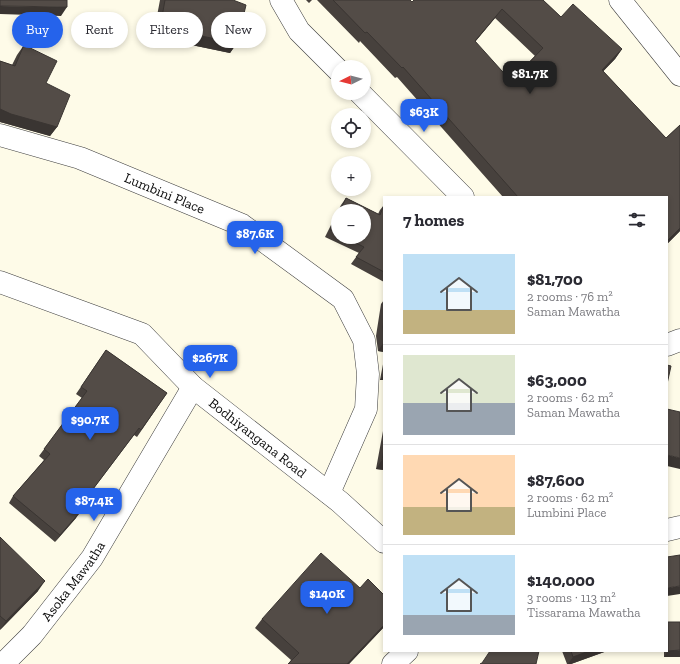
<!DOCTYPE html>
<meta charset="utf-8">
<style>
body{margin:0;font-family:"Zilla Slab",serif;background:#f2f2f3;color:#2b2b33;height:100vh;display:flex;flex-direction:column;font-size:15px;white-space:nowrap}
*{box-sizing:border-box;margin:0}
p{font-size:13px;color:#7c7c81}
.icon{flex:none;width:22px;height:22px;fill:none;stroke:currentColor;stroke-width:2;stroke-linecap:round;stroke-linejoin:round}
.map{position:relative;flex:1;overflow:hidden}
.drawer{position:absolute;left:383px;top:196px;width:285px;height:456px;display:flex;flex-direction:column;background:#fff;border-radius:0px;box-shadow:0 2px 6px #0003}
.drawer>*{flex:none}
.banner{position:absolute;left:12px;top:12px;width:311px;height:36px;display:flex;gap:8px}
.needle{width:26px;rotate:264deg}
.fabs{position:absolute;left:331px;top:60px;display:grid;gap:8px}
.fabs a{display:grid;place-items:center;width:40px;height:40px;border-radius:50%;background:#fff;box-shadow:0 2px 6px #0003;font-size:20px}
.price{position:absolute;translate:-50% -34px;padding:0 9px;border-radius:8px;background:#2563eb;color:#fff;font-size:13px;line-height:26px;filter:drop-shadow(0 1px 2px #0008)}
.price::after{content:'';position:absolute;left:50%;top:24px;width:12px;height:9px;margin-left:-6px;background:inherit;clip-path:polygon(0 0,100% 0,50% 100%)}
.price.current{background:#222;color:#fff}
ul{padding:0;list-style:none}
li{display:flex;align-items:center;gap:12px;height:100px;padding:0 20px}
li+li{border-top:1px solid #e1e1e2}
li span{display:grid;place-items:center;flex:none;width:112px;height:80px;border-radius:0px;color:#555}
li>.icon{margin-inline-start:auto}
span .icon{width:48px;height:48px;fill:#fffc;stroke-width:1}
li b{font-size:17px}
h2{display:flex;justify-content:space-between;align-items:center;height:48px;padding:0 20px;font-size:17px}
.pill{padding:0 14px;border-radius:18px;background:#fff;box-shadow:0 2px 6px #0003;font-size:14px;line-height:36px}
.pill.current{background:#2563eb;color:#fff}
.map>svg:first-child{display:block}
</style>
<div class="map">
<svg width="680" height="664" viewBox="0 0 680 664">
<rect width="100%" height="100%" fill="#fefbe8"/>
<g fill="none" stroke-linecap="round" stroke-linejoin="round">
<defs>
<g id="minor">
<path d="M 281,0 L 299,31 L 338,70"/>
<path d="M 620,0 L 680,75"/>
<path d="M 360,93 L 463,197"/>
<path id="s1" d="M 0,135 L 80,158 L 242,225 L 343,299 L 364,340 L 368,374 L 366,409 L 329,493"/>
<path d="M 667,345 L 680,340"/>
<path id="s2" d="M 3,664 L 32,635 L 92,558 L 193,387"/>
<path d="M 393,664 L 407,651"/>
</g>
<g id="tertiary">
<path id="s3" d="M 0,282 L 142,334 L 193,387 L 340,502 L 384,542"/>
<path d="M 667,530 L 680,527"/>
</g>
</defs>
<use href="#minor" stroke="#3d3d3d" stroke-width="23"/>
<use href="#tertiary" stroke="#3d3d3d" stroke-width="23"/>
<use href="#minor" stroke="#fff" stroke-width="22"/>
<use href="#tertiary" stroke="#fff" stroke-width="22"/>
</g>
<path fill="#47413d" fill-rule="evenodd" d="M 160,0 L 233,0 L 237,43 L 230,53 L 153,37 Z
M 306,0 L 312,0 L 309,3 Z
M 317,0 L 410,0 L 412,2 L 543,0 L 561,17 L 622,49 L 615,59 L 603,71 L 666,138 L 680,125 L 680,231 L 667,244 L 667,197 L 503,197 L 397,77 L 395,78 L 360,41 L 359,43 ZM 495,18 L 535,56 L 511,81 L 475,42 Z
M 24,45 L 46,83 L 57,127 L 50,136 L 0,122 L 0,61 L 12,65 L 17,55 Z
M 346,198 L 378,214 L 380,210 L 384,205 L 384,282 L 351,264 L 359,253 L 325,237 L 338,211 L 338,237 L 364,237 L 364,211 L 338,211 L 341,205 Z
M 384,300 L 384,352 L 378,351 L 376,336 L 381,304 Z
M 106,350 L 167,393 L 137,437 L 134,435 L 78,509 L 76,518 L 55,542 L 9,503 L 13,496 L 44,460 L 39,456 L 82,398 L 76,394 Z
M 384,359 L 384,380 L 380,380 Z
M 384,430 L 384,470 L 376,469 L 383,431 Z
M 0,537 L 38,591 L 0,630 Z
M 360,588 L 384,627 L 349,664 L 288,664 L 291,660 L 255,628 L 262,619 Z
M 668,622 L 680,657 L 664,657 L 664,651 L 667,651 L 667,624 Z
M 562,651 L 607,651 L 571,664 L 567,664 Z"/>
<path fill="#3a3532" d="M 0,6 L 67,7 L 61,16 L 0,14 Z
M 502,9 L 495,18 L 468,50 L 475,41 Z
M 160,28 L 237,43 L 230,53 L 153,37 Z
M 622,49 L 615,59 L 595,80 L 602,70 Z
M 0,109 L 57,127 L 50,136 L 4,123 L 0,122 Z
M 680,228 L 680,231 L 667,244 L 667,241 Z
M 384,342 L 384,352 L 378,351 Z
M 384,375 L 384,380 L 380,380 Z
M 667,455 L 680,458 L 680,469 L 667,466 Z
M 382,460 L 384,460 L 384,470 L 376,469 Z
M 81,511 L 76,518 L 55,542 L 60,535 Z
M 45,581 L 38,591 L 0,630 L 6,621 Z
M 680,586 L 680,594 L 667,596 L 667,588 Z
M 384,625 L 384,627 L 349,664 L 347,664 Z
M 680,650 L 680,657 L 664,657 L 668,651 Z
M 589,651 L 607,651 L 571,664 L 568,664 L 573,657 Z"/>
<path fill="#534c47" stroke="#3a3532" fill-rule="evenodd" d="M 0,0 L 67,0 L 67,7 L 0,6 Z
M 165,0 L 233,0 L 246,5 L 237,43 L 160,28 Z
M 333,0 L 410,0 L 412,2 L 414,0 L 543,0 L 561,17 L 573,4 L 622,49 L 602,70 L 666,138 L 680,125 L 680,228 L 667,241 L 667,197 L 518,197 L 403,67 L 402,68 L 367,32 L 365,33 ZM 502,9 L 543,48 L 511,81 L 475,41 Z
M 24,45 L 57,61 L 46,83 L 70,95 L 57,127 L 11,114 L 0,109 L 0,61 L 15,66 Z
M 346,198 L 380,215 L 384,205 L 384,272 L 356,257 L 364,247 L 344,237 L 364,237 L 364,211 L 340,211 Z
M 338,214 L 338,234 L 330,230 Z
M 384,318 L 384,337 L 383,327 Z
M 106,350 L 167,393 L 141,430 L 139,428 L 78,509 L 81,511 L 60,535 L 13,496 L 50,454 L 44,449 L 87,391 L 81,387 Z
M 667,365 L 671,366 L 667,384 Z
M 667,409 L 680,412 L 680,458 L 667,455 Z
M 384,449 L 384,460 L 382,460 Z
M 0,537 L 45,581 L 6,621 L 0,616 Z
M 321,553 L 360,588 L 368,579 L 384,595 L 384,625 L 347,664 L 288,664 L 299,653 L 262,619 Z
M 680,555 L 680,586 L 667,588 L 667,557 Z
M 668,622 L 680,622 L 680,650 L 668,651 Z
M 490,651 L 539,651 L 536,664 L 480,664 L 482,663 Z
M 571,651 L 589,651 L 573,657 Z"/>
<g text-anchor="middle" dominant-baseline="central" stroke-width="4" stroke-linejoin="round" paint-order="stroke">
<g font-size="14" fill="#0a0a0a" stroke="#fff">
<text stroke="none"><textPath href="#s1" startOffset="175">Lumbini Place</textPath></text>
<text stroke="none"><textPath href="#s3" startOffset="307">Bodhiyangana Road</textPath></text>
<text stroke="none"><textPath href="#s2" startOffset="109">Asoka Mawatha</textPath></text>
</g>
</g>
</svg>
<div class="fabs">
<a><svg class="needle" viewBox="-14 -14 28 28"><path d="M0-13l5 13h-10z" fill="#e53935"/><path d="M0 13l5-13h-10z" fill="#7c7c81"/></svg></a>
<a><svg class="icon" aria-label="locate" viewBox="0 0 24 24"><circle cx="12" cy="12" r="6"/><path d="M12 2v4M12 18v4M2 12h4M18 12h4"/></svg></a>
<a>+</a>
<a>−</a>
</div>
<b class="price current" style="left:530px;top:95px">$81.7K</b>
<b class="price" style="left:424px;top:133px">$63K</b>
<b class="price" style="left:255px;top:255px">$87.6K</b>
<b class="price" style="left:210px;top:379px">$267K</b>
<b class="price" style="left:90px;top:441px">$90.7K</b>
<b class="price" style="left:94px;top:522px">$87.4K</b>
<b class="price" style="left:327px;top:615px">$140K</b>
<div class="banner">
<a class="pill current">Buy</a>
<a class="pill">Rent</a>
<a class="pill">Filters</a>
<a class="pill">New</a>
</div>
<section class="drawer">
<h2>7 homes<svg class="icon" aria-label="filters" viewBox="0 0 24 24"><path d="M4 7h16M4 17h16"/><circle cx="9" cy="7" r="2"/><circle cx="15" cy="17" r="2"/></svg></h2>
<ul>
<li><span style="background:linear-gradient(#bfe0f5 70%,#c2b280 0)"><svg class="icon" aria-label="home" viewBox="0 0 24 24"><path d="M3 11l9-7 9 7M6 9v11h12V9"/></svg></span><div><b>$81,700</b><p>2 rooms · 76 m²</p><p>Saman Mawatha</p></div></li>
<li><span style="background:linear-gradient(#dfe7d0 60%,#9aa5b1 0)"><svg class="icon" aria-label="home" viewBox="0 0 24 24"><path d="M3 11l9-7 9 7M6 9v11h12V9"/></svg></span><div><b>$63,000</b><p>2 rooms · 62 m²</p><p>Saman Mawatha</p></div></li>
<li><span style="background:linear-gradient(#ffd9b3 65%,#c2b280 0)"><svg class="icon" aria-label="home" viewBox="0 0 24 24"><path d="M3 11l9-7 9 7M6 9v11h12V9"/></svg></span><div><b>$87,600</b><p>2 rooms · 62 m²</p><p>Lumbini Place</p></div></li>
<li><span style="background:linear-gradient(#bfe0f5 75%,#9aa5b1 0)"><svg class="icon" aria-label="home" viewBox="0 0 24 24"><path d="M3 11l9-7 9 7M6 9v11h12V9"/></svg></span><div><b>$140,000</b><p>3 rooms · 113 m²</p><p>Tissarama Mawatha</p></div></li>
</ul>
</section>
</div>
